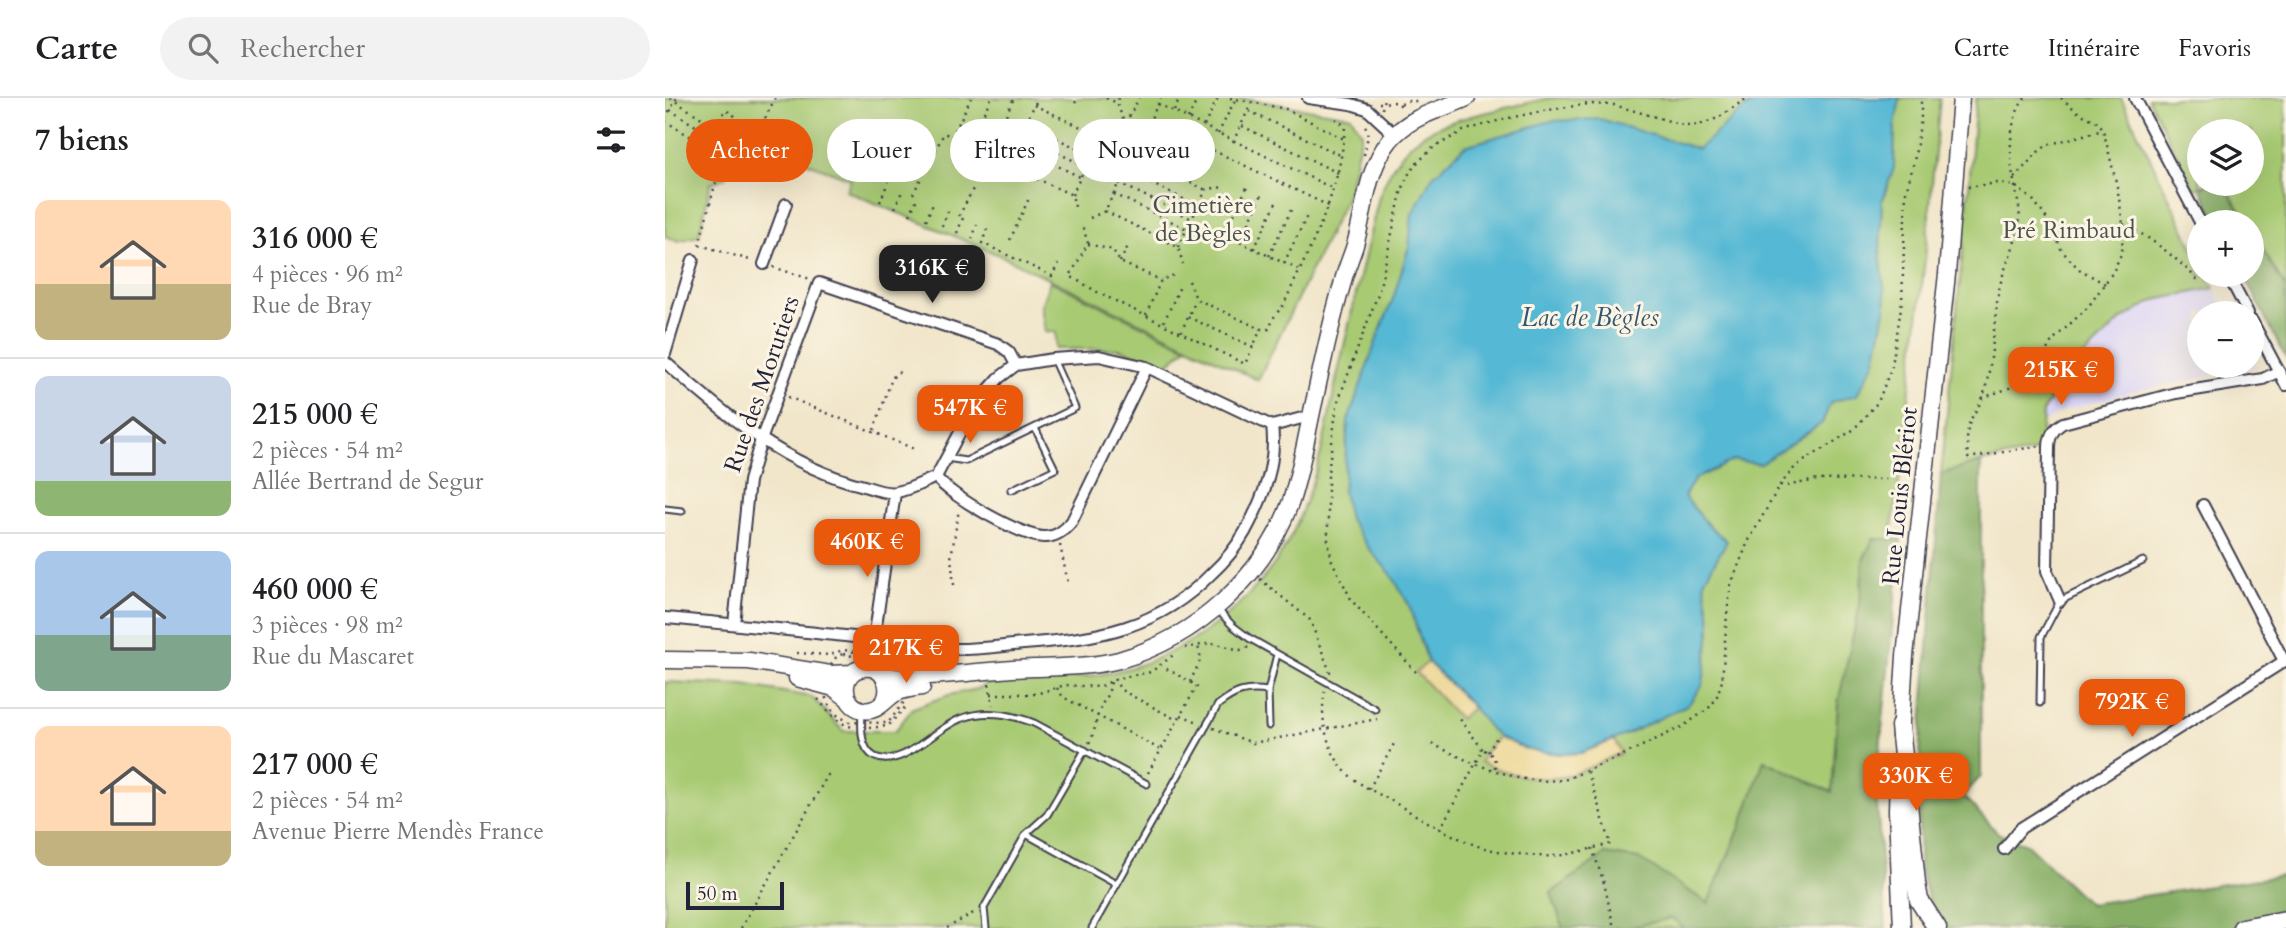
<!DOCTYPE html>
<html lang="fr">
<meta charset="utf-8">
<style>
body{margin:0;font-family:Cardo,serif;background:#f2f2f2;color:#202124;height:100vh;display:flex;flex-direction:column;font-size:26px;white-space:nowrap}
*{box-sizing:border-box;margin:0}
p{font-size:23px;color:#757577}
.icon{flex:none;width:38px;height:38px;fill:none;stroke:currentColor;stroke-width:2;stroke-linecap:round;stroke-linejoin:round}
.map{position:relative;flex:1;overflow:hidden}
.details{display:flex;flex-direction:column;background:#fff;width:665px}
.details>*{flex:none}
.banner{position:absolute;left:21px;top:21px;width:665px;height:63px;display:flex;gap:14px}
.fabs{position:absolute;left:1522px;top:21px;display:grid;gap:14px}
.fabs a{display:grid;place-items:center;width:77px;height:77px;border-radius:50%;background:#fff;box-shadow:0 7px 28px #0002;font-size:35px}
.scale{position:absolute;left:21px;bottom:18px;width:98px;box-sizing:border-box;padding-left:7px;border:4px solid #22223b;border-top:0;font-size:19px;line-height:24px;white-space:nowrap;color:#22223b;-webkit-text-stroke:5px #fcf5e5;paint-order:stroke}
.price{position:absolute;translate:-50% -60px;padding:0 16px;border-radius:14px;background:#ea580c;color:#fff;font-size:23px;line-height:46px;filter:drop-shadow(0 2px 4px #0008)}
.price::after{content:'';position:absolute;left:50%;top:42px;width:21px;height:16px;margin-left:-10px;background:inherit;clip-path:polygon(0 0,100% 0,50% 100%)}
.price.on{background:#222;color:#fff}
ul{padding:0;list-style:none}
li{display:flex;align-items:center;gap:21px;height:175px;padding:0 35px}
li+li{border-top:2px solid #e0e0e0}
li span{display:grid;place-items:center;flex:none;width:196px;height:140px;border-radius:14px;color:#555}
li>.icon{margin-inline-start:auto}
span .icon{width:84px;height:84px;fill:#fffc;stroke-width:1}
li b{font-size:30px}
h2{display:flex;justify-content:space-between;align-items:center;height:84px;padding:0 35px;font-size:30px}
.chip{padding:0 24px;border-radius:32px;background:#fff;box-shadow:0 7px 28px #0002;font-size:24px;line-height:63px}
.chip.on{background:#ea580c;color:#fff}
header{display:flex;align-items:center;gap:42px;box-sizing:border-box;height:98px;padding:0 35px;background:#fff;border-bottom:2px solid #e0e0e0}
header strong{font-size:33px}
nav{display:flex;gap:38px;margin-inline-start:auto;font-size:24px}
.search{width:490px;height:63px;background:#f2f2f2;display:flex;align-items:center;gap:18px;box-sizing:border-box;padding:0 24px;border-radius:38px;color:#757577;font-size:26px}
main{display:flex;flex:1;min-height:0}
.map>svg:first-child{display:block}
</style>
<header>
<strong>Carte</strong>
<div class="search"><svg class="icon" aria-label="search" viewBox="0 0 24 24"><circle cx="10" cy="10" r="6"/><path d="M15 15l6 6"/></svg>Rechercher</div>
<nav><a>Carte</a><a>Itinéraire</a><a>Favoris</a></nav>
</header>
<main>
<section class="details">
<h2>7 biens<svg class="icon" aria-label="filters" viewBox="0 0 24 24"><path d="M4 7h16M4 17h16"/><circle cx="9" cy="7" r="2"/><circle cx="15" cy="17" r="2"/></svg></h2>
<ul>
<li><span style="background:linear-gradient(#ffd9b3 60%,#c2b280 0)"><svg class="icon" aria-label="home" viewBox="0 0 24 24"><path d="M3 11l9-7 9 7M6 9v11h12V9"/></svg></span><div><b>316 000 €</b><p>4 pièces · 96 m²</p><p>Rue de Bray</p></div></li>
<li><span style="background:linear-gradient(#c9d6e8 75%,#8fb573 0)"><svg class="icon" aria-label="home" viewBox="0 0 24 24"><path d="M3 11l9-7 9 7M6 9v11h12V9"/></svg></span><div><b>215 000 €</b><p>2 pièces · 54 m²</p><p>Allée Bertrand de Segur</p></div></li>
<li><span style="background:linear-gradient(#a9c7e8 60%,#7fa58c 0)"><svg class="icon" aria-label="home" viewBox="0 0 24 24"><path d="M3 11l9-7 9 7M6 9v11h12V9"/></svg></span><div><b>460 000 €</b><p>3 pièces · 98 m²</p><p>Rue du Mascaret</p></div></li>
<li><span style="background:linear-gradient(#ffd9b3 75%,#c2b280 0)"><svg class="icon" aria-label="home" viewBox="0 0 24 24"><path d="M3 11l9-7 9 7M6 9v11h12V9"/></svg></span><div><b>217 000 €</b><p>2 pièces · 54 m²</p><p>Avenue Pierre Mendès France</p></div></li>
</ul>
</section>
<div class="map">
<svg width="1621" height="830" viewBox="0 0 1621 830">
<rect width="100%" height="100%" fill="#fcf5e5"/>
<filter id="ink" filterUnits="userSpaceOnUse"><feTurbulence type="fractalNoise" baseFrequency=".0143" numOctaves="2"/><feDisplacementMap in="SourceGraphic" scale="14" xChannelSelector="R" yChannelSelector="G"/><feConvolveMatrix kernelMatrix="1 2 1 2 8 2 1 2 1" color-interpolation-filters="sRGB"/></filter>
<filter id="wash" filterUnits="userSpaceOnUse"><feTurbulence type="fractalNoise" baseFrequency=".00686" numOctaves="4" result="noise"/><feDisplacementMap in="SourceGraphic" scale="28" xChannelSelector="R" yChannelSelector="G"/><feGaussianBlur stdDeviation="1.57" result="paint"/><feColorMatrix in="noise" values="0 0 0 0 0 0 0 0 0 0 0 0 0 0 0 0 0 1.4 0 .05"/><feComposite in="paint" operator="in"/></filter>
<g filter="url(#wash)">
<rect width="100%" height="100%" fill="#f1e6ca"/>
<path fill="#dcd6f6" d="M 1549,190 L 1562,215 L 1535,215 L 1535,268 L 1587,268 L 1587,261 L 1591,269 L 1470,293 L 1401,312 L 1376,326 L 1378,312 L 1393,289 L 1417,260 L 1457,221 L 1490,202 Z"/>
<path fill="#a8ca73" stroke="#657657" stroke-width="2" d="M 0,0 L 574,0 L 686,18 L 697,35 L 682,98 L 593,282 L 339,159 L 181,93 L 186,81 L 76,40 L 60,80 L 46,85 L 34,138 L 13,143 L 0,138 Z
M 884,0 L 1275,0 L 1260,161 L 1233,393 L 1197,610 L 1200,830 L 0,830 L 0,584 L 78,587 L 147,599 L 178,633 L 230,633 L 248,610 L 284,597 L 316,590 L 319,586 C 370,580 422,584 471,568 C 526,550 576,513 610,465 C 627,441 642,402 651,373 C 661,340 666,304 674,270 C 687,213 700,156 714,99 C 735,41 763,28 819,15 C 841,10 862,5 884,0 Z
M 1311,0 L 1456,0 L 1535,164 L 1535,177 L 1541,177 L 1549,190 L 1490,202 L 1457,221 L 1417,260 L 1393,289 L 1378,312 L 1376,352 L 1316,364 L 1276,376 L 1304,89 Z
M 1483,0 L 1621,0 L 1621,191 L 1587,133 L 1587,124 L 1582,124 L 1559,86 L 1587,86 L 1587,33 L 1535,33 L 1535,86 L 1544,86 L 1529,91 Z
M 385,183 L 522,249 L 502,267 L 454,251 L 391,251 L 391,234 L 380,234 L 376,208 Z"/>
<path fill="#86ae65" stroke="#546850" stroke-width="2" d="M 1544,86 L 1559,86 L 1582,124 L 1552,124 L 1535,89 Z
M 1587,133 L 1621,191 L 1621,261 L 1579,177 L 1587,177 Z
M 1316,364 L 1316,678 L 1298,698 L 1334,736 L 1362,746 L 1424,806 L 1621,777 L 1621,830 L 1281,830 L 1264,803 L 1254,769 L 1255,655 L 1276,376 Z
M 1208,441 L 1236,441 L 1211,692 L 1221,830 L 1018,830 L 1007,820 L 962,830 L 898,830 L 886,795 L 940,756 L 974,761 L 1043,805 L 1079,720 L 1099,662 L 1167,694 L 1173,605 L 1195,506 L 1198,462 Z"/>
<path fill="#eeda9e" stroke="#887e6c" stroke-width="2" d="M 763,564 L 808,609 L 795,621 L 751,574 Z
M 834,639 L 863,652 L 916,655 L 949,642 L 956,655 C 939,662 922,672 905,677 C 876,686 841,676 815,664 L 822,651 Z"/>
<path fill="#55b8d4" stroke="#3c6d88" stroke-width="2" d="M 1098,0 L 1235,0 L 1230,27 L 1229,70 L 1217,103 L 1215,151 L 1221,208 L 1210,263 L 1192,297 L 1166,304 L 1157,325 L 1095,366 L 1069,362 L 1030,381 L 1019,398 L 1044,428 L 1062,443 L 1039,483 L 1046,526 L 1038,586 L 1024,606 L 965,635 L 916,655 L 895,656 L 863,652 L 834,639 L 826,632 L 808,609 L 763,564 L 744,507 L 726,476 L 704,451 L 684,421 L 678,394 L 683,323 L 711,243 L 728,201 L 744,148 L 747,116 L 767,79 L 800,48 L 886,23 L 935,21 L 1033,51 L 1081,9 Z"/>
</g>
<g filter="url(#ink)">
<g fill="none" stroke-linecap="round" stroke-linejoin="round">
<defs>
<path id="lane" d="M 281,360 L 301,363 L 410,310 L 388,261
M 346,392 L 390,371 L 370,330
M 0,411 L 17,413
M 551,510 L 568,528 L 584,540 L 710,611
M 1375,605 L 1376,539 L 1395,503 L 1478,463
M 197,615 C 196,630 195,651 210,659 C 237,671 271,630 295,621 C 320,611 345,616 369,625 L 482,686
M 604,628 L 603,593 L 612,556
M 361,736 L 451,786
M 321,830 L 319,810 L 361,736 L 382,717 L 420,652
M 427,830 L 553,607 C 570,593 582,590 603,593"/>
<path id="street" d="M 643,0 L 686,6 L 702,11 L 730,37
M 1470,0 L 1535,124
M 99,166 L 121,106
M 1563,177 L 1583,215
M 1587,223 L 1621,287
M 0,256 L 28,162
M 0,264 C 59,316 121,369 199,388 C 208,391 222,396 231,394 C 244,392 259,384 271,379 L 309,308 L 334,280 L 351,267 L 388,261 L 434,258 L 482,269 L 607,328 L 637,320 L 645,322
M 271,379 C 283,397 358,440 380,439 C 392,439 400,432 407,423 L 482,269
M 1538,407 L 1619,563
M 1395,503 L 1382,473 L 1384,350 C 1384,338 1388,331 1398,325 L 1511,295 L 1598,281 L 1614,273
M 0,520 C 60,525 120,532 180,538 C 215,541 250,549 285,551 C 309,552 335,548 359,546 C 433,540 493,531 547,475 C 560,463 571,450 580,434 C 598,401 612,366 607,328
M 69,526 L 84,383 L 96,342 L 154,185 L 333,246 L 344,254 L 351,267
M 205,570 L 230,395
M 1339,751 L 1356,730 L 1621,562"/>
<path id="secondary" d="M 0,562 L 84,563 L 165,576 L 187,575
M 217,576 C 238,582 245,579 264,578 C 299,576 334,571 369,570 C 397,569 426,569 454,562 C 531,540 599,479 626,403 C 637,369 642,334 650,300 C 658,262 666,224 677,187 C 680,173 686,160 690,147 C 700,112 701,72 725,42 C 746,17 774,13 802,0
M 132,580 L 169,590 L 181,599
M 220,602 C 227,586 217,567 198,570 C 174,574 176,608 198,612 C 213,615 220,601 231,595 C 239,591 249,590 257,589
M 1235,639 L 1240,558 L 1282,176 L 1296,0
M 1233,675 L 1232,713 L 1237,830"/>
<path id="primary" d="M 1235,628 L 1251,785 L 1254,802 L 1272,830
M 1577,830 L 1621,822"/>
</defs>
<use href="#lane" stroke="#413f50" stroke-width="9"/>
<use href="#street" stroke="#413f50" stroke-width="14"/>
<use href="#secondary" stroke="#413f50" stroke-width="19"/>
<use href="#primary" stroke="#413f50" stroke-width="21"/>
<path stroke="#413f50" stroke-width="2.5" stroke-dasharray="2 5" stroke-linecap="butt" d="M 5,0 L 65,38
M 441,0 L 452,5
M 454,0 L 452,5 L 458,21
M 565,0 L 621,11 L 679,41
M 1360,0 C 1342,23 1344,61 1350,88 C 1352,101 1356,112 1354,125 C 1351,150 1336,173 1333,198 C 1328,231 1328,266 1318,299 C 1315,307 1309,315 1305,323 C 1301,335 1302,347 1303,360 L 1374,348
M 410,5 L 413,0
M 714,5 L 732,4 L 739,11
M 493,6 L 669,91
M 736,6 L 742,3 L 755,3
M 369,7 L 435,38
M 717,11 L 719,0
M 5,12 L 50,40 L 44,50
M 509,13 L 515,0
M 584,13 L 677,58
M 464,19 L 474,0
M 0,20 L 12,0
M 523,21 L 533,0
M 485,22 L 664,108
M 0,23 L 54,56
M 360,25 L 426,57
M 49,27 L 61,12 L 73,20
M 468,28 L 485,22 L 496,0
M 539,28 L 553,0
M 577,28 L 673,75
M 94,33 L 110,0
M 553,36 L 570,2
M 355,37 L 420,68
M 287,39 L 306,0
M 568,44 L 586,6
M 350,47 L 415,79
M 469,56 L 541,92
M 699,57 L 703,38 L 700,26
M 320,61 L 349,0
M 312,65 L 303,47 L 326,0
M 340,66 L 407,97 L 411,113
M 324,71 L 340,66 L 373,0
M 460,73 L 533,108
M 1349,80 L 1375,52 L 1385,46 L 1438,32
M 454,85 L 527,121
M 1303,89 L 1333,85 L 1350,88 L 1369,103 L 1384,124 L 1397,153 L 1414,171 L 1440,186
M 248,96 L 279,35 L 303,47
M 449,96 L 522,131
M 407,97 L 435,38 L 452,31
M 215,104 L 223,84
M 230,110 L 238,91
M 440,113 L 513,149 L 518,166
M 245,117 L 253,98
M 294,118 L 310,87
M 425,120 L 440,113 L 468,56 L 462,38
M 261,122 L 268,106
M 1458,126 C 1487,140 1509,158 1532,181 L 1543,177
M 277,128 L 283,113
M 543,129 L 634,172
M 418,130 L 423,145 L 405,178 L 434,195 L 580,266 L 596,231 L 604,231 L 610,217 L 618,208 C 646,147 675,97 680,28 L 671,21
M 322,131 L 317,145 L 387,178 L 393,166
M 292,135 L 298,120
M 560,136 L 582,89
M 307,141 L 312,127
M 345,142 L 365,98
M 575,144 L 597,96
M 423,146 L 448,152 L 455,164 L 496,182
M 34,147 L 51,83 L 50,69
M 35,147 L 88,163
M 513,149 L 541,92 L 553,89 L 560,91
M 589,151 L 612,103
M 604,158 L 627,110
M 455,164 L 464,146
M 619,165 L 642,118
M 108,169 L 145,181
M 524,183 L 531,201 L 596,231
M 481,217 L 496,182 L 512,176
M 523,219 L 588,249
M 499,224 L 516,186
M 516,234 L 531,202
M 123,299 L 252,352
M 1317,300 L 1347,289 L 1373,268 L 1387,243 L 1423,209 L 1448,174 L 1457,154 L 1458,126 L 1452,88 L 1438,31 L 1433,24 L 1414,15 L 1396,0
M 209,332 L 227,280 L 236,272
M 1115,387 L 1120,388 L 1152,382 L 1226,381
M 395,447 L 403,485
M 595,481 L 645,522 L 665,574 L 664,577
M 289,487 L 286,460 L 294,411
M 520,550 L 547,545 L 575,552 L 584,549
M 132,555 L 164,557 L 178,552 L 198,555
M 178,556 L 212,563 L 222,560 L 228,561 L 234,567 L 239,604 L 223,625 L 184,624 L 169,615 L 161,601 L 161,592 L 167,565 L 172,558 Z
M 218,557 L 235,560 L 240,565
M 751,574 L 687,503 L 667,463 L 663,444 L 663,375 L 672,306 L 714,193 L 736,95 L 743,77 L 753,64 L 768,50 L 798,33 L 839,21 L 883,12 L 924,6 L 949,7 L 1018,27 L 1034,27 L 1053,20 L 1082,0
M 449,581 L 456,592 L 512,622
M 525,584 L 536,561 L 533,548
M 324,586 L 328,607
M 392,590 L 398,599 L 496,652
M 660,593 C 654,619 662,653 680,673 C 692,686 710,694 725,702 C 752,718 780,735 810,747 C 829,754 853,756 873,758 C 897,760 923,751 946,746 L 922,672
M 326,596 L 371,596 L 400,587 L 434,589 L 453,580 L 486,574 L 511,555
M 153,601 C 163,613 171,625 187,629
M 516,617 L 533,624
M 204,630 L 223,628 L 243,606
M 548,630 L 588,645 L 712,621
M 424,645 C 431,634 430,622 435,611 C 439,601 445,595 446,583
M 767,646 L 810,666 L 853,680 L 876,683 L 899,682 L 956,658 L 1017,629 L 1043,611 L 1051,601 L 1057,583 L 1062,516 L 1066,486 L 1083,444 L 1115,387 L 1131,368 L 1188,332 L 1213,304 L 1227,268 L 1237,203 L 1241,94 L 1249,64 L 1256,20 L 1256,0
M 819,652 C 829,657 832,662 829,674
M 823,654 L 832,639
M 483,675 L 532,588 L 497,568
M 704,691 L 730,644
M 775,731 L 818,652 L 795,621
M 927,750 L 939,785 L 949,830
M 76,830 L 165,673
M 282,830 L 310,814"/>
<use href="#lane" stroke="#fff" stroke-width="5"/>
<use href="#street" stroke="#fff" stroke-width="10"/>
<use href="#secondary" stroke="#fff" stroke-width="16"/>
<use href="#primary" stroke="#fff" stroke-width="18"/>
</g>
</g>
<g text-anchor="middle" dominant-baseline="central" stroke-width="6" stroke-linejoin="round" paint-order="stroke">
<g font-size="24" fill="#4a544c" stroke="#fcf5e5">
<text x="538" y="107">Cimetière<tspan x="538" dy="28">de Bègles</tspan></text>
<text x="1404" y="132">Pré Rimbaud</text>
</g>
<g font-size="24" fill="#22223b" stroke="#fcf5e5">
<text transform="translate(97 286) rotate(-71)">Rue des Morutiers</text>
<text transform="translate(1235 398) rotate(-84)">Rue Louis Blériot</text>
</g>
<g font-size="26" font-style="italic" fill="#345671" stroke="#fcf5e5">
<text x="925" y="219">Lac de Bègles</text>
</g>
</g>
</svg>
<div class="fabs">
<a><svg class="icon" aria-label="layers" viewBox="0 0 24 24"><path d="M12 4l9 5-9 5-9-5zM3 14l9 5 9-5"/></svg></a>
<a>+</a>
<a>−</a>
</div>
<div class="scale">50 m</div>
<b class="price on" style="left:267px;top:207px">316K €</b>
<b class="price" style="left:1396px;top:309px">215K €</b>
<b class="price" style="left:305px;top:347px">547K €</b>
<b class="price" style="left:202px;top:481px">460K €</b>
<b class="price" style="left:241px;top:587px">217K €</b>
<b class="price" style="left:1467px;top:641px">792K €</b>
<b class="price" style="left:1251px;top:715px">330K €</b>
<div class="banner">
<a class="chip on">Acheter</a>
<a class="chip">Louer</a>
<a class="chip">Filtres</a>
<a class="chip">Nouveau</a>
</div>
</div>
</main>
